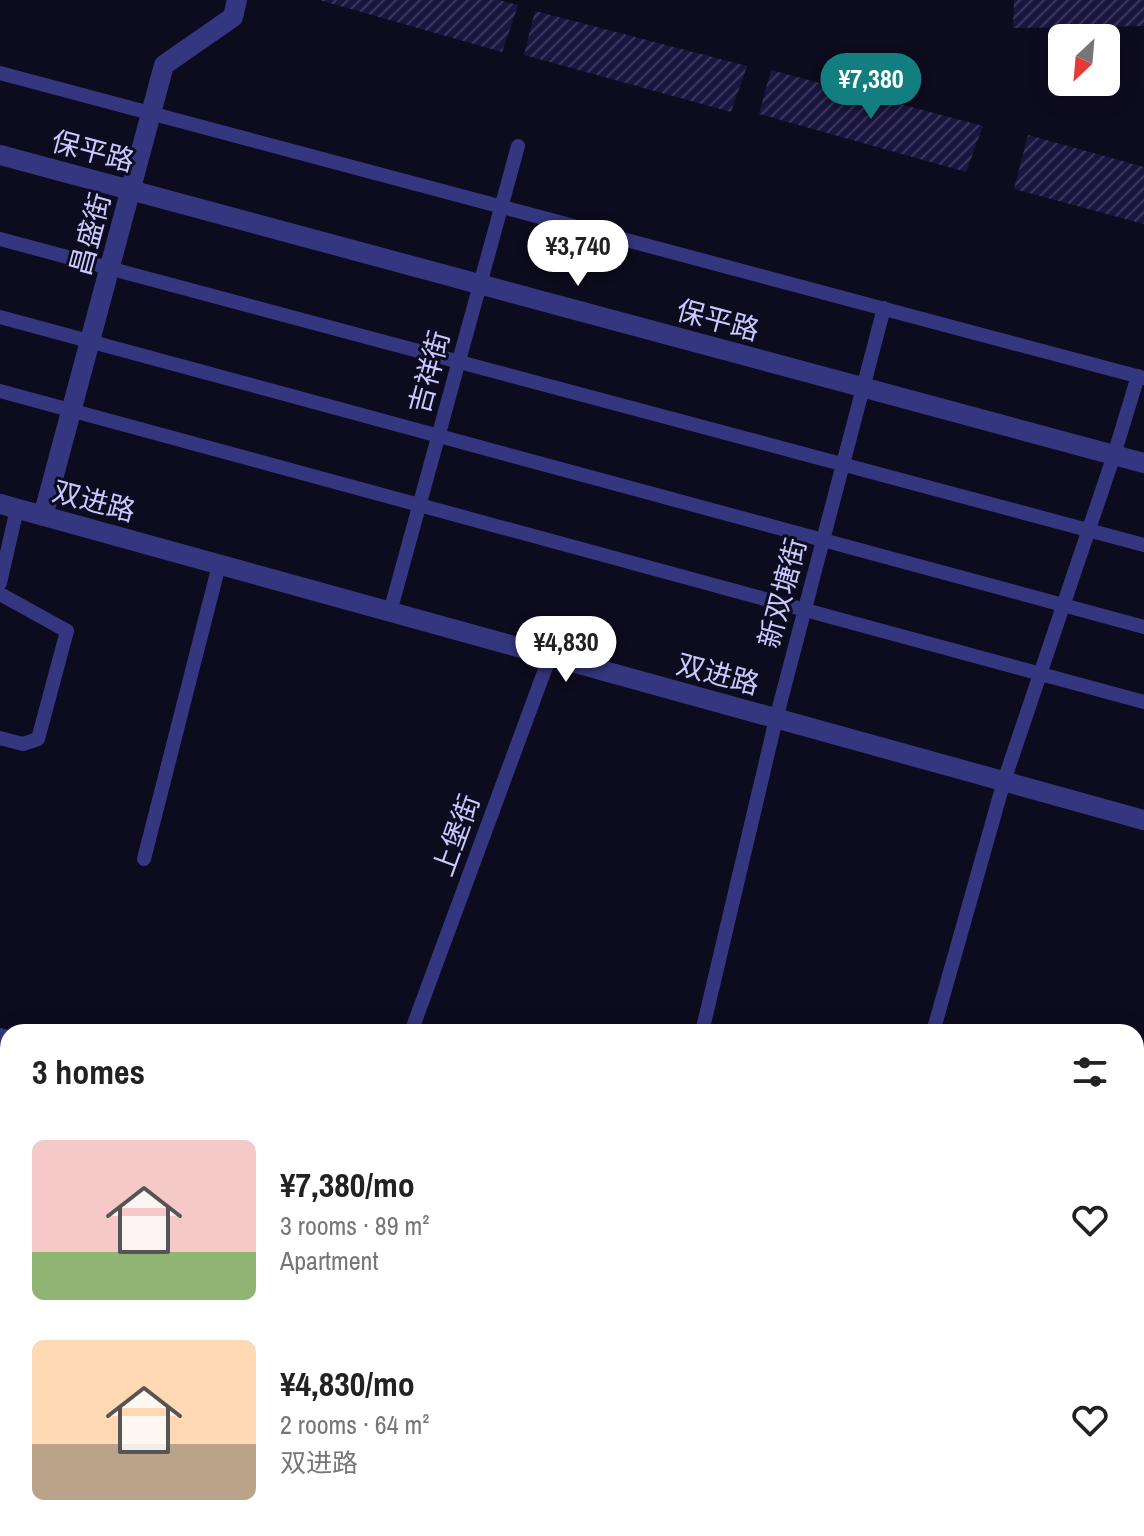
<!DOCTYPE html>
<meta charset="utf-8">
<style>
body{margin:0;font-family:"Archivo Narrow","Noto Sans SC",sans-serif;background:#f2f2f2;color:#222;height:100vh;display:flex;flex-direction:column;font-size:30px;white-space:nowrap}
*{box-sizing:border-box;margin:0}
p{font-size:26px;color:#767676}
.icon{flex:none;width:44px;height:44px;fill:none;stroke:currentColor;stroke-width:2;stroke-linecap:round;stroke-linejoin:round}
.map{position:relative;flex:1;overflow:hidden}
.side{position:absolute;left:0px;top:1024px;width:1144px;height:512px;display:flex;flex-direction:column;background:#fff;border-radius:24px 24px 0 0;box-shadow:0 4px 20px #0003}
.side>*{flex:none}
.needle{width:52px;rotate:206deg}
.controls{position:absolute;left:1048px;top:24px;display:grid;gap:16px}
.controls a{display:grid;place-items:center;width:72px;height:72px;border-radius:12px;background:#fff;box-shadow:0 4px 20px #0003;font-size:40px}
.price{position:absolute;translate:-50% -68px;padding:0 18px;border-radius:28px;background:#fff;color:#222;font-size:26px;line-height:52px;filter:drop-shadow(0 2px 4px #0008)}
.price::after{content:'';position:absolute;left:50%;top:48px;width:24px;height:18px;margin-left:-12px;background:inherit;clip-path:polygon(0 0,100% 0,50% 100%)}
.price.selected{background:#137e80;color:#fff}
ul{padding:0;list-style:none}
li{display:flex;align-items:center;gap:24px;height:200px;padding:0 32px}
li span{display:grid;place-items:center;flex:none;width:224px;height:160px;border-radius:12px;color:#555}
li>.icon{margin-inline-start:auto}
span .icon{width:96px;height:96px;fill:#fffc;stroke-width:1}
li b{font-size:34px}
h2{display:flex;justify-content:space-between;align-items:center;height:96px;padding:0 32px;font-size:34px}
.map>svg:first-child{display:block}
</style>
<div class="map">
<svg width="1144" height="1536" viewBox="0 0 1144 1536">
<defs>
<pattern id="park-tufts" width="24" height="20" patternUnits="userSpaceOnUse" patternTransform="scale(2)"><rect width="24" height="20" fill="#0e2825"/><path d="M3 7l-1-3M5 7V3M7 7l1-3M15 17l-1-3M17 17v-4M19 17l1-3" fill="none" stroke="#304646"/></pattern>
<pattern id="building-hatch" width="6" height="6" patternUnits="userSpaceOnUse" patternTransform="scale(2)"><rect width="6" height="6" fill="#1b1640"/><path d="M-1 1l2-2M0 6l6-6M5 7l2-2" fill="none" stroke="#3b365d"/></pattern>
</defs>
<rect width="100%" height="100%" fill="#0d0b1e"/>
<path fill="url(#park-tufts)" d="M 0,1278 L 8,1278 L 8,1398 L 0,1398 Z"/>
<path fill="url(#building-hatch)" d="M 319,0 L 498,0 L 518,5 L 502,52 Z
M 1014,0 L 1144,0 L 1144,26 L 1013,28 Z
M 535,11 L 747,66 L 731,112 L 524,55 Z
M 771,70 L 983,126 L 966,172 L 759,114 Z
M 1028,135 L 1144,167 L 1144,224 L 1014,189 Z"/>
<g fill="none" stroke-linecap="round" stroke-linejoin="round">
<path stroke="#34377f" stroke-width="14" d="M 0,73 L 1144,378
M 0,239 L 1144,545
M 0,317 L 1144,627
M 0,391 L 1144,702
M 0,583 L 17,509
M 0,594 L 67,631 L 38,739 L 23,744 L 0,738
M 390,612 L 518,146
M 144,859 L 219,565
M 411,1032 L 550,656
M 702,1032 L 776,719 L 884,308
M 933,1032 L 1004,781 L 1114,455 L 1138,376
M 0,1035 L 8,1037"/>
<path stroke="#34377f" stroke-width="20" d="M 0,155 L 1144,463
M 0,504 L 1144,820
M 43,516 L 164,65 L 233,17 L 237,0"/>
<path stroke="#5f68ff" stroke-width="20" d="M 0,1181 L 8,1181
M 0,1213 L 8,1213
M 1136,1263 L 1144,1263
M 1136,1299 L 1144,1299"/>
</g>
<g text-anchor="middle" dominant-baseline="central" stroke-width="6" stroke-linejoin="round" paint-order="stroke">
<g font-size="28" fill="#c9c8ff" stroke="#0d0b1e">
<text transform="translate(93 151) rotate(15)">保平路</text>
<text transform="translate(90 234) rotate(-75)">昌盛街</text>
<text transform="translate(718 320) rotate(15)">保平路</text>
<text transform="translate(429 372) rotate(-75)">吉祥街</text>
<text transform="translate(94 501) rotate(15)">双进路</text>
<text transform="translate(782 593) rotate(-75)">新双塘街</text>
<text transform="translate(718 674) rotate(15)">双进路</text>
<text transform="translate(456 835) rotate(-70)">上堡街</text>
</g>
</g>
</svg>
<div class="controls">
<a><svg class="needle" viewBox="-14 -14 28 28"><path d="M0-13l5 13h-10z" fill="#e53935"/><path d="M0 13l5-13h-10z" fill="#767676"/></svg></a>
</div>
<b class="price selected" style="left:871px;top:121px">¥7,380</b>
<b class="price" style="left:578px;top:288px">¥3,740</b>
<b class="price" style="left:566px;top:684px">¥4,830</b>
<section class="side">
<h2>3 homes<svg class="icon" aria-label="filters" viewBox="0 0 24 24"><path d="M4 7h16M4 17h16"/><circle cx="9" cy="7" r="2"/><circle cx="15" cy="17" r="2"/></svg></h2>
<ul>
<li><span style="background:linear-gradient(#f6c9c9 70%,#8fb573 0)"><svg class="icon" aria-label="home" viewBox="0 0 24 24"><path d="M3 11l9-7 9 7M6 9v11h12V9"/></svg></span><div><b>¥7,380/mo</b><p>3 rooms · 89 m²</p><p>Apartment</p></div><svg class="icon" aria-label="heart" viewBox="0 0 24 24"><path d="M12 20l-8-8c-3-5 5-10 8-4 3-6 11-1 8 4z"/></svg></li>
<li><span style="background:linear-gradient(#ffd9b3 65%,#b9a48a 0)"><svg class="icon" aria-label="home" viewBox="0 0 24 24"><path d="M3 11l9-7 9 7M6 9v11h12V9"/></svg></span><div><b>¥4,830/mo</b><p>2 rooms · 64 m²</p><p>双进路</p></div><svg class="icon" aria-label="heart" viewBox="0 0 24 24"><path d="M12 20l-8-8c-3-5 5-10 8-4 3-6 11-1 8 4z"/></svg></li>
</ul>
</section>
</div>
